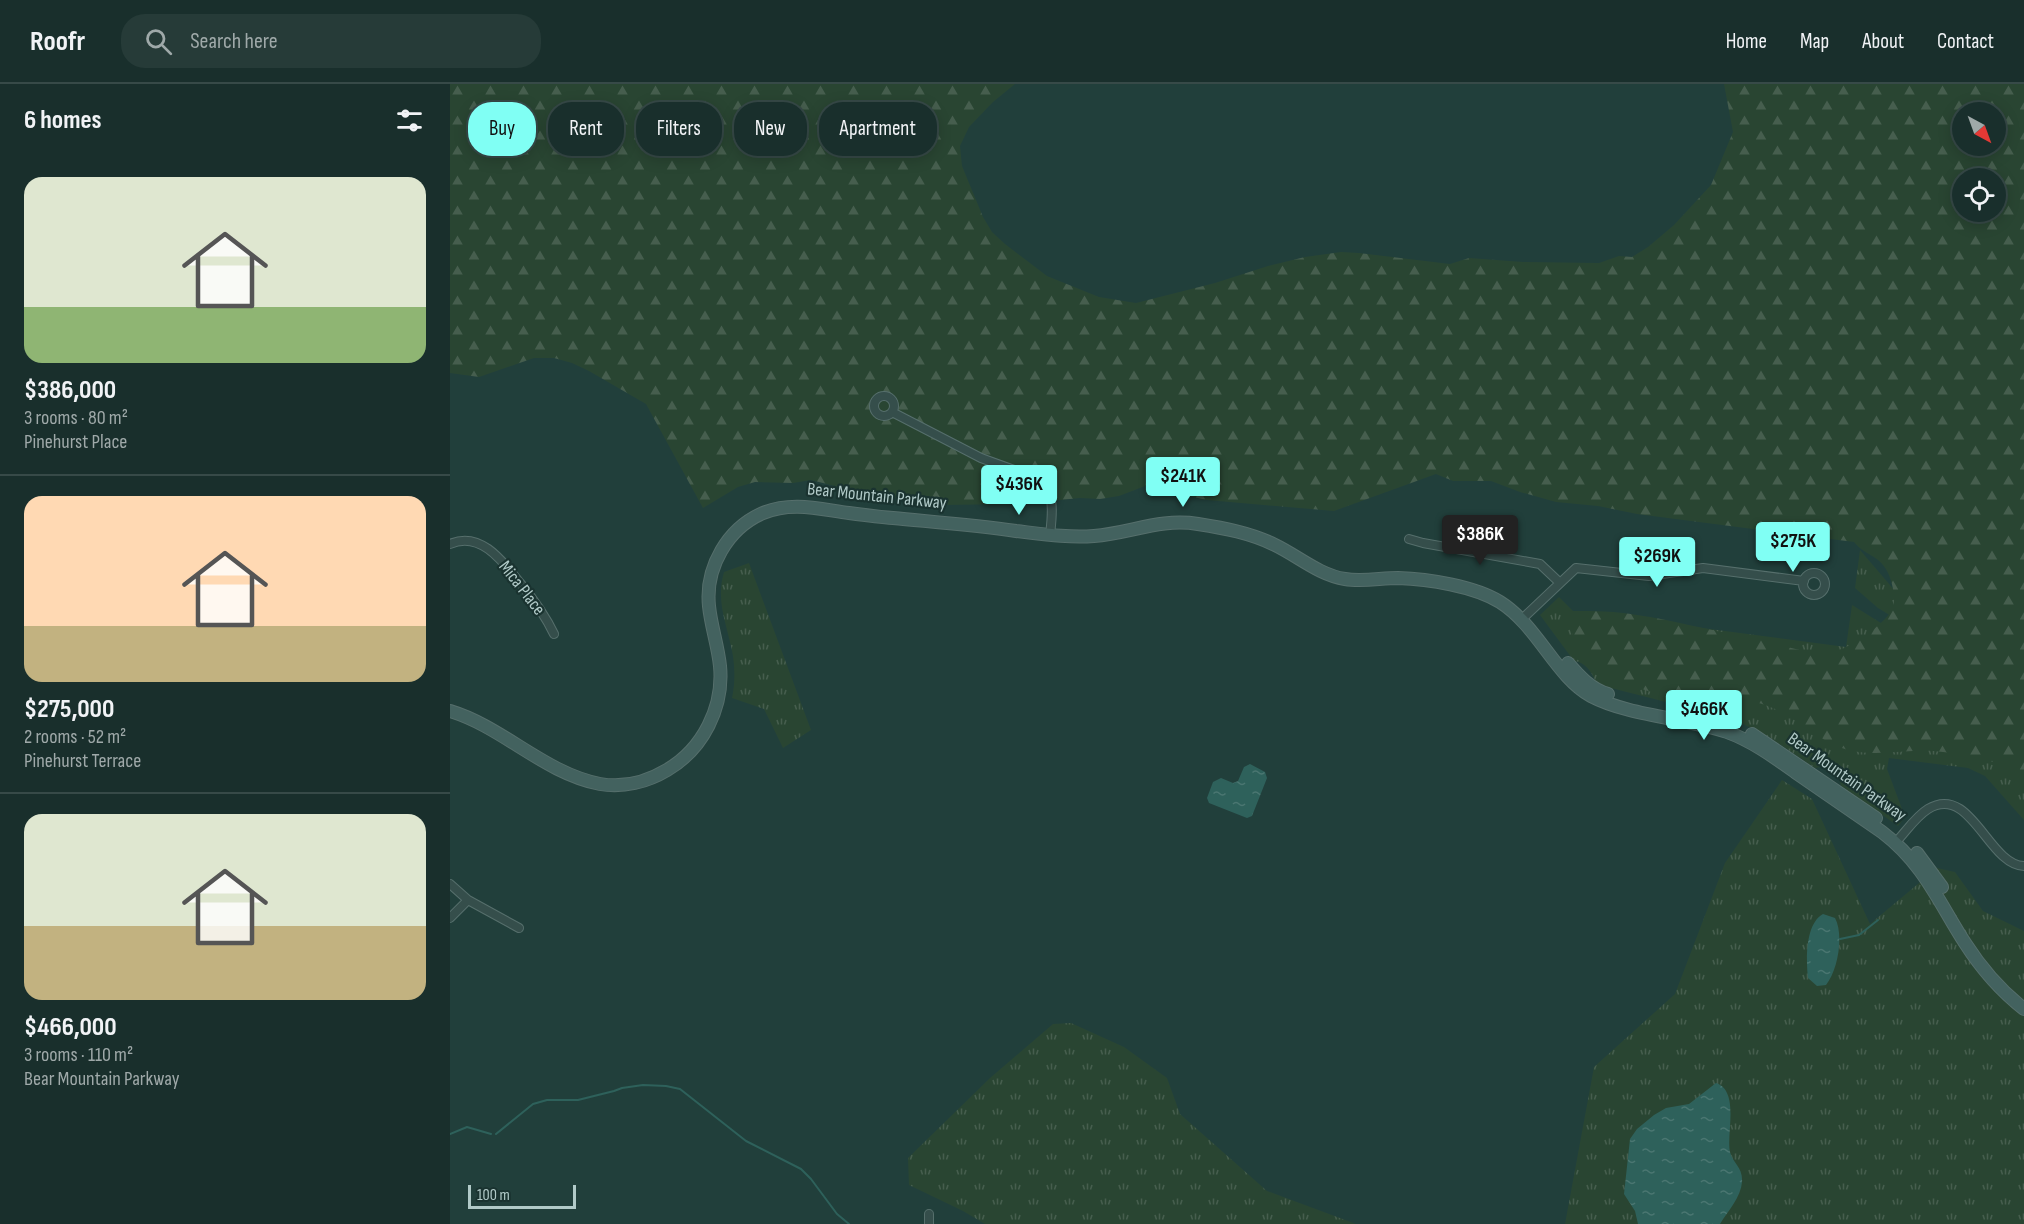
<!DOCTYPE html>
<meta charset="utf-8">
<style>
body{margin:0;font-family:"Sofia Sans Condensed",sans-serif;background:#263b38;color:#f1f3f6;height:100vh;display:flex;flex-direction:column;font-size:22px;white-space:nowrap}
*{box-sizing:border-box;margin:0}
p{font-size:20px;color:#9fa9a9}
.icon{flex:none;width:33px;height:33px;fill:none;stroke:currentColor;stroke-width:2;stroke-linecap:round;stroke-linejoin:round}
.map{position:relative;flex:1;overflow:hidden}
.drawer{display:flex;flex-direction:column;background:#192f2c;width:450px}
.drawer>*{flex:none}
.guide{position:absolute;left:18px;top:18px;width:570px;height:54px;display:flex;gap:12px}
.needle{width:39px;rotate:139deg}
.fabs{position:absolute;left:1502px;top:18px;display:grid;gap:12px}
.fabs a{display:grid;place-items:center;width:54px;height:54px;border-radius:50%;background:#192f2c;box-shadow:0 3px 15px #0003,0 0 0 2px #374a48;font-size:30px}
.scale{position:absolute;left:18px;bottom:15px;width:108px;box-sizing:border-box;padding-left:6px;border:3px solid #b1cac8;border-top:0;font-size:16px;line-height:21px;white-space:nowrap;color:#b1cac8;-webkit-text-stroke:4px #1a3330;paint-order:stroke}
.price{position:absolute;translate:-50% -51px;padding:0 14px;border-radius:6px;background:#80fff4;color:#111;font-size:20px;line-height:39px;filter:drop-shadow(0 2px 3px #0008)}
.price::after{content:'';position:absolute;left:50%;top:36px;width:18px;height:14px;margin-left:-9px;background:inherit;clip-path:polygon(0 0,100% 0,50% 100%)}
.price.active{background:#222;color:#fff}
ul{padding:0;list-style:none}
li{display:grid;align-content:center;gap:12px;height:318px;padding:0 24px}
li+li{border-top:2px solid #374a48}
li span{display:grid;place-items:center;height:186px;border-radius:18px;color:#555}
li>.icon{margin-inline-start:auto}
span .icon{width:108px;height:108px;fill:#fffc;stroke-width:1}
li b{font-size:26px}
h2{display:flex;justify-content:space-between;align-items:center;height:72px;padding:0 24px;font-size:26px}
.pill{padding:0 21px;border-radius:24px;background:#192f2c;box-shadow:0 3px 15px #0003,0 0 0 2px #374a48;font-size:21px;line-height:54px}
.pill.active{background:#80fff4;color:#111}
header{display:flex;align-items:center;gap:36px;box-sizing:border-box;height:84px;padding:0 30px;background:#192f2c;border-bottom:2px solid #374a48}
header strong{font-size:28px}
nav{display:flex;gap:33px;margin-inline-start:auto;font-size:21px}
.search{width:420px;height:54px;background:#263b38;display:flex;align-items:center;gap:15px;box-sizing:border-box;padding:0 21px;border-radius:24px;color:#9fa9a9;font-size:22px}
main{display:flex;flex:1;min-height:0}
.map>svg:first-child{display:block}
</style>
<header>
<strong>Roofr</strong>
<div class="search"><svg class="icon" aria-label="search" viewBox="0 0 24 24"><circle cx="10" cy="10" r="6"/><path d="M15 15l6 6"/></svg>Search here</div>
<nav><a>Home</a><a>Map</a><a>About</a><a>Contact</a></nav>
</header>
<main>
<section class="drawer">
<h2>6 homes<svg class="icon" aria-label="filters" viewBox="0 0 24 24"><path d="M4 7h16M4 17h16"/><circle cx="9" cy="7" r="2"/><circle cx="15" cy="17" r="2"/></svg></h2>
<ul>
<li><span style="background:linear-gradient(#dfe7d0 70%,#8fb573 0)"><svg class="icon" aria-label="home" viewBox="0 0 24 24"><path d="M3 11l9-7 9 7M6 9v11h12V9"/></svg></span><div><b>$386,000</b><p>3 rooms · 80 m²</p><p>Pinehurst Place</p></div></li>
<li><span style="background:linear-gradient(#ffd9b3 70%,#c2b280 0)"><svg class="icon" aria-label="home" viewBox="0 0 24 24"><path d="M3 11l9-7 9 7M6 9v11h12V9"/></svg></span><div><b>$275,000</b><p>2 rooms · 52 m²</p><p>Pinehurst Terrace</p></div></li>
<li><span style="background:linear-gradient(#dfe7d0 60%,#c2b280 0)"><svg class="icon" aria-label="home" viewBox="0 0 24 24"><path d="M3 11l9-7 9 7M6 9v11h12V9"/></svg></span><div><b>$466,000</b><p>3 rooms · 110 m²</p><p>Bear Mountain Parkway</p></div></li>
</ul>
</section>
<div class="map">
<svg width="1574" height="1140" viewBox="0 0 1574 1140">
<defs>
<pattern id="grass-tufts" width="24" height="20" patternUnits="userSpaceOnUse" patternTransform="scale(1.5)"><rect width="24" height="20" fill="#294532"/><path d="M3 7l-1-3M5 7V3M7 7l1-3M15 17l-1-3M17 17v-4M19 17l1-3" fill="none" stroke="#465e4e"/></pattern>
<pattern id="forest-firs" width="22" height="20" patternUnits="userSpaceOnUse" patternTransform="scale(1.5)"><rect width="22" height="20" fill="#294532"/><path d="M5 1l3.5 6h-7zM16 11l3.5 6h-7z" fill="#465e4e"/></pattern>
<pattern id="water-ripples" width="26" height="14" patternUnits="userSpaceOnUse" patternTransform="scale(1.5)"><rect width="26" height="14" fill="#2e615b"/><path d="M2 4q2-2 4 0t4 0M15 11q2-2 4 0t4 0" fill="none" stroke="#4a7671"/></pattern>
</defs>
<rect width="100%" height="100%" fill="#213f3b"/>
<path fill="url(#grass-tufts)" d="M 1410,466 L 1458,522 L 1446,535 L 1428,524 L 1405,504 Z
M 299,479 L 361,646 L 333,664 L 314,625 L 282,614 C 285,600 285,586 283,572 C 278,543 265,518 274,488 Z
M 1109,513 L 1123,527 L 1396,563 L 1402,521 L 1439,544 L 1574,655 L 1574,736 L 1535,692 L 1518,684 L 1439,674 L 1437,685 L 1455,733 L 1448,742 L 1391,702 L 1388,691 L 1376,682 L 1365,684 L 1319,653 L 1283,635 L 1157,603 L 1146,598 C 1141,587 1135,578 1124,577 L 1090,531 Z
M 1332,696 L 1362,715 L 1420,840 L 1487,784 L 1505,788 L 1533,827 L 1574,847 L 1574,1140 L 1115,1140 L 1144,983 L 1225,910 L 1275,779 Z
M 621,939 L 674,963 L 717,994 L 730,1030 L 817,1107 L 906,1140 L 535,1140 L 513,1127 L 459,1101 L 458,1074 L 540,994 L 603,940 Z"/>
<path fill="url(#forest-firs)" fill-rule="evenodd" d="M 0,0 L 565,0 L 543,18 L 519,43 L 510,62 L 512,82 L 533,133 L 542,148 L 555,160 L 597,192 L 649,213 L 686,219 L 765,199 L 818,182 L 855,173 L 891,168 L 909,169 L 1000,180 L 1019,174 L 1073,178 L 1149,179 L 1169,172 L 1182,173 L 1198,163 L 1224,141 L 1261,101 L 1283,48 L 1274,0 L 1574,0 L 1574,703 L 1569,701 L 1562,691 L 1547,678 C 1542,679 1504,669 1493,668 C 1459,663 1422,676 1389,663 C 1377,659 1368,651 1358,644 C 1342,632 1324,623 1305,618 C 1287,613 1265,609 1246,609 C 1232,610 1220,612 1206,609 C 1180,604 1127,573 1121,545 C 1120,540 1122,532 1123,527 C 1144,527 1166,527 1187,531 C 1222,536 1258,546 1293,552 C 1322,557 1349,569 1378,569 C 1394,569 1439,538 1443,523 C 1446,513 1442,496 1437,487 C 1429,471 1414,471 1404,458 L 1187,430 L 1148,422 L 1106,418 L 1070,408 L 1041,397 L 1003,397 L 986,390 L 884,427 L 757,416 L 739,412 L 722,404 L 703,399 L 669,412 L 650,415 L 630,414 L 571,420 L 488,421 L 413,409 L 361,396 L 343,399 L 305,398 L 288,403 L 253,424 L 196,320 L 139,287 L 122,279 L 104,274 L 84,274 L 29,293 L 0,289 ZM 1512,28 L 1545,28 L 1545,62 L 1512,62 ZM 1512,94 L 1545,94 L 1545,128 L 1512,128 Z"/>
<path fill="url(#water-ripples)" d="M 800,680 L 815,688 L 817,694 L 802,732 L 797,734 L 759,719 L 757,714 L 763,698 L 771,694 L 783,699 L 788,697 L 794,683 Z
M 1373,830 L 1385,834 C 1394,851 1388,886 1376,901 L 1367,902 L 1358,894 C 1356,876 1355,840 1373,830 Z
M 1266,999 C 1290,1007 1276,1050 1280,1068 C 1283,1080 1293,1083 1292,1098 C 1291,1113 1278,1127 1270,1140 L 1188,1140 L 1185,1127 L 1174,1110 L 1180,1055 L 1187,1045 L 1204,1031 L 1216,1024 L 1239,1020 Z"/>
<g fill="none" stroke-linecap="round" stroke-linejoin="round">
<path stroke="#2e615b" stroke-width="2" d="M 1390,855 L 1409,851 L 1428,836
M 0,1050 L 17,1043 L 41,1050
M 46,1050 L 83,1020 L 97,1016 L 128,1016 L 164,1007 L 172,1004 L 193,1001 L 216,1002 L 230,1005 L 296,1057 L 351,1085 L 361,1095 L 387,1130 L 399,1140"/>
<defs>
<path id="street" d="M424 322a10 10 0 1 1 20 0a10 10 0 1 1-20 0Z
M 442,328 L 531,374 L 589,395 C 606,409 602,432 600,451
M 959,455 L 973,459 L 1090,480 L 1109,498
M 0,460 C 31,446 54,479 71,500 C 84,516 95,531 104,550
M1353 500a11 11 0 1 1 22 0a11 11 0 1 1-22 0Z
M 1072,535 L 1126,484 L 1199,492 L 1253,484 L 1354,497
M 1445,759 C 1455,749 1465,733 1478,725 C 1521,699 1538,781 1574,782
M 0,800 L 18,816 L 69,844
M 0,834 L 18,816
M 479,1140 L 479,1130"/>
<path id="secondary" d="M 1118,579 C 1129,592 1141,605 1158,610
M 0,627 C 53,643 94,689 150,700 C 173,704 197,698 217,686 C 253,665 274,623 270,582 C 268,562 261,542 259,522 C 255,483 278,444 313,429 C 342,417 369,425 399,429 C 414,431 429,433 443,434 C 484,438 525,441 566,447 C 592,450 618,454 644,452 C 681,449 710,434 748,440 C 774,444 801,449 825,461 C 848,472 869,491 895,495 C 912,498 931,494 948,494 C 978,495 1024,502 1050,518 C 1088,542 1106,593 1141,612 C 1179,632 1236,634 1277,648 C 1302,657 1324,673 1345,688 C 1374,708 1403,728 1432,748 C 1474,780 1488,817 1515,859 C 1531,884 1551,907 1574,925
M 1302,650 L 1426,734
M 1467,769 L 1492,803"/>
</defs>
<use href="#street" stroke="#566f6c" stroke-width="10"/>
<use href="#secondary" stroke="#566f6c" stroke-width="14"/>
<use href="#street" stroke="#354e4b" stroke-width="8"/>
<use href="#secondary" stroke="#43625f" stroke-width="12"/>
</g>
<g text-anchor="middle" dominant-baseline="central" stroke-width="4.5" stroke-linejoin="round" paint-order="stroke">
<g font-size="18" fill="#b1cac8" stroke="#1a3330">
<text transform="translate(427 412) rotate(6)">Bear Mountain Parkway</text>
<text transform="translate(72 504) rotate(52)">Mica Place</text>
<text transform="translate(1397 693) rotate(35)">Bear Mountain Parkway</text>
</g>
</g>
</svg>
<div class="fabs">
<a><svg class="needle" viewBox="-14 -14 28 28"><path d="M0-13l5 13h-10z" fill="#e53935"/><path d="M0 13l5-13h-10z" fill="#9fa9a9"/></svg></a>
<a><svg class="icon" aria-label="locate" viewBox="0 0 24 24"><circle cx="12" cy="12" r="6"/><path d="M12 2v4M12 18v4M2 12h4M18 12h4"/></svg></a>
</div>
<div class="scale">100 m</div>
<b class="price" style="left:733px;top:424px">$241K</b>
<b class="price" style="left:569px;top:432px">$436K</b>
<b class="price active" style="left:1030px;top:482px">$386K</b>
<b class="price" style="left:1343px;top:489px">$275K</b>
<b class="price" style="left:1207px;top:504px">$269K</b>
<b class="price" style="left:1254px;top:657px">$466K</b>
<div class="guide">
<a class="pill active">Buy</a>
<a class="pill">Rent</a>
<a class="pill">Filters</a>
<a class="pill">New</a>
<a class="pill">Apartment</a>
</div>
</div>
</main>
